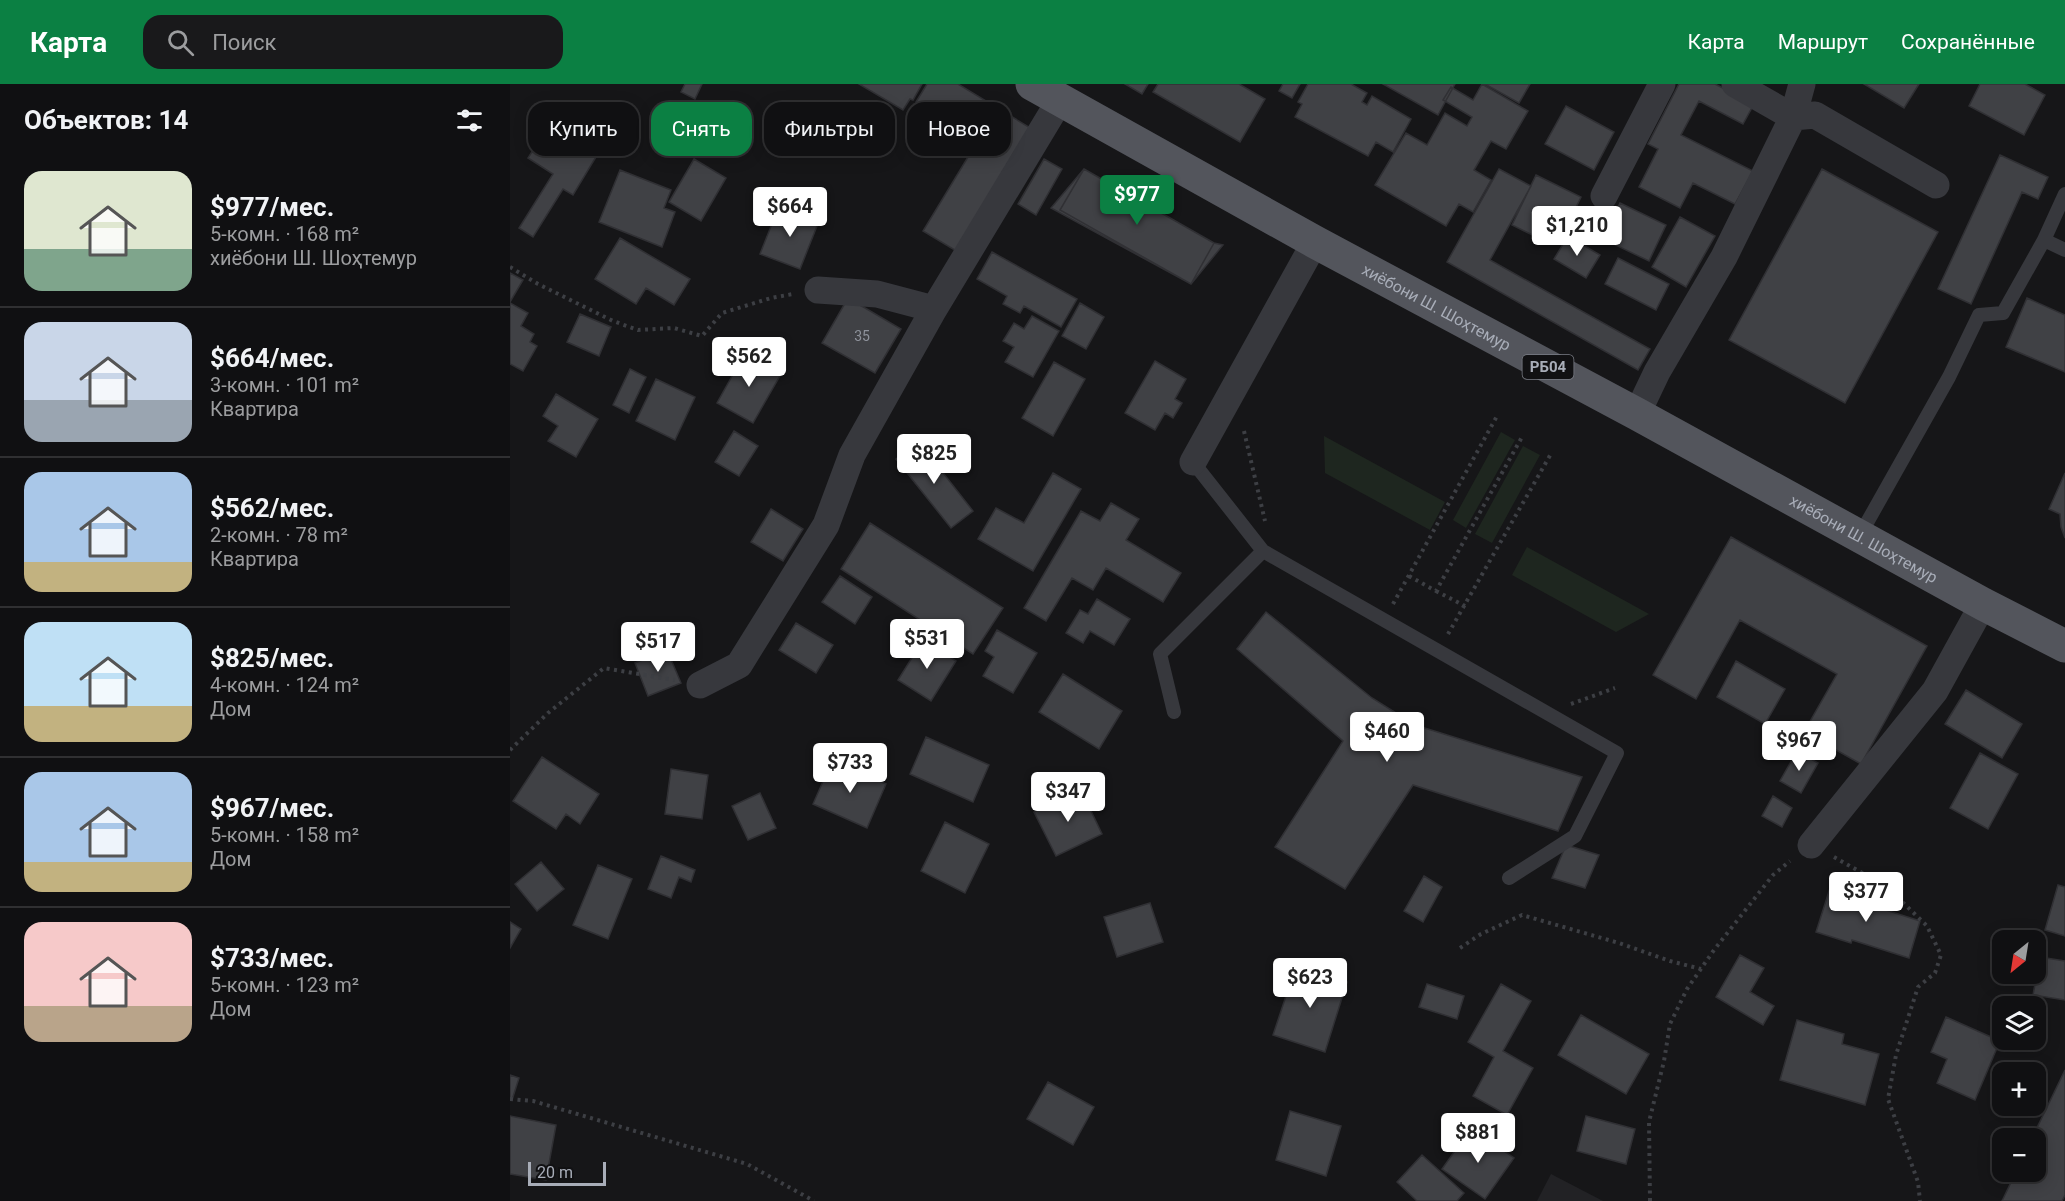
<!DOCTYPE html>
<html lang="ru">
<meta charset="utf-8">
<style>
body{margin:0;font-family:Roboto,sans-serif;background:#19191b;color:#f1f3f6;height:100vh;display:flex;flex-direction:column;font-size:22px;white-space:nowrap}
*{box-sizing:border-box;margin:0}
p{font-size:20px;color:#9c9d9f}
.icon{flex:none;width:33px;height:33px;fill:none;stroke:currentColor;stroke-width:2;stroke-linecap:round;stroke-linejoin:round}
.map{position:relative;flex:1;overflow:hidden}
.drawer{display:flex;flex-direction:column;background:#101012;width:510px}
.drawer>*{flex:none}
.banner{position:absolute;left:18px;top:18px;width:570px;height:54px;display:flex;gap:12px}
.needle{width:39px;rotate:210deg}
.buttons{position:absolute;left:1482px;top:846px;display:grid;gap:12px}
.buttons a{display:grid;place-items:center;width:54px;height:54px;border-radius:12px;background:#101012;box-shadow:0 3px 15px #0003,0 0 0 2px #303032;font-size:30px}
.scale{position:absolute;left:18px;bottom:15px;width:78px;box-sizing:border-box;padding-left:6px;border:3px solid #a8adb8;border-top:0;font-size:16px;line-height:21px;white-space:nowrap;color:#a8adb8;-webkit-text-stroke:4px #111113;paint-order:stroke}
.price{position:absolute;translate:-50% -51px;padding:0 14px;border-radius:6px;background:#fff;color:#222;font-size:20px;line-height:39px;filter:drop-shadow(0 2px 3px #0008)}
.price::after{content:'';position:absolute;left:50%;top:36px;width:18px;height:14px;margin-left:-9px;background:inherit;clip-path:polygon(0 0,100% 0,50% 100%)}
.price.on{background:#0b8043;color:#fff}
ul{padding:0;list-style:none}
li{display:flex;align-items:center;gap:18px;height:150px;padding:0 24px}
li+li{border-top:2px solid #303032}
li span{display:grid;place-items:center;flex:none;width:168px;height:120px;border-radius:18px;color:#555}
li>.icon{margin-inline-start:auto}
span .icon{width:72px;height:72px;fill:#fffc;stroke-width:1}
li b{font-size:26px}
h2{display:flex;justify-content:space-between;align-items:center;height:72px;padding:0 24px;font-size:26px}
.tag{padding:0 21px;border-radius:18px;background:#101012;box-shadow:0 3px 15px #0003,0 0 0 2px #303032;font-size:21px;line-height:54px}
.tag.on{background:#0b8043;color:#fff}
header{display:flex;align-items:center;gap:36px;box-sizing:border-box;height:84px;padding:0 30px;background:#0b8043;color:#fff}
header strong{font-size:28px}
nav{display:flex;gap:33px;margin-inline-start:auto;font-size:21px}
.search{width:420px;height:54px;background:#19191b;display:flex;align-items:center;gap:15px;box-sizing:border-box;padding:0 21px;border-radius:18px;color:#9c9d9f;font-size:22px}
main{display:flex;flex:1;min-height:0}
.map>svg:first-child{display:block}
</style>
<header>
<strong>Карта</strong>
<div class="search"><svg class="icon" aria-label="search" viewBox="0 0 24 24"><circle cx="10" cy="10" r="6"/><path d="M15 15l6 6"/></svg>Поиск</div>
<nav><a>Карта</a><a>Маршрут</a><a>Сохранённые</a></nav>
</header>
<main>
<section class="drawer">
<h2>Объектов: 14<svg class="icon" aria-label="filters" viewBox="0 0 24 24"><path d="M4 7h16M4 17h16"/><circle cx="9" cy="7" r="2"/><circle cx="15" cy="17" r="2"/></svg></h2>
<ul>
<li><span style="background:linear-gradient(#dfe7d0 65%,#7fa58c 0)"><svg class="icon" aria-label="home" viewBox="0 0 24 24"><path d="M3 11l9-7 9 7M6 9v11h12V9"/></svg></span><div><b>$977/мес.</b><p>5-комн. · 168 m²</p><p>хиёбони Ш. Шоҳтемур</p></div></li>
<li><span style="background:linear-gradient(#c9d6e8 65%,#9aa5b1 0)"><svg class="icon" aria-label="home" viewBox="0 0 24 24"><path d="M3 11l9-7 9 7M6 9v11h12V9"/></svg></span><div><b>$664/мес.</b><p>3-комн. · 101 m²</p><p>Квартира</p></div></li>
<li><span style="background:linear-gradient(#a9c7e8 75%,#c2b280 0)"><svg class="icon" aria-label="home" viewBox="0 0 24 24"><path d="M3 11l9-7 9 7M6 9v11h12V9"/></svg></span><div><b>$562/мес.</b><p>2-комн. · 78 m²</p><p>Квартира</p></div></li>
<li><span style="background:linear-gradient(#bfe0f5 70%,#c2b280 0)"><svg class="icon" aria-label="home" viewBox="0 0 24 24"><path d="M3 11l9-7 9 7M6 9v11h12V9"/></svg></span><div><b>$825/мес.</b><p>4-комн. · 124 m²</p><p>Дом</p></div></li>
<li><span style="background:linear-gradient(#a9c7e8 75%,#c2b280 0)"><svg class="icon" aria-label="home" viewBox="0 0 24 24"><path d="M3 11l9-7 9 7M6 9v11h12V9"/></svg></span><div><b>$967/мес.</b><p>5-комн. · 158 m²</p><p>Дом</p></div></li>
<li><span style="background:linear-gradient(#f6c9c9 70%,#b9a48a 0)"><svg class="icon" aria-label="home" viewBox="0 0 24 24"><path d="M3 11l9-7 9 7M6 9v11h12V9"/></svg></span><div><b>$733/мес.</b><p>5-комн. · 123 m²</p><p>Дом</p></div></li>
</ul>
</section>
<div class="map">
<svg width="1555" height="1117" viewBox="0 0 1555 1117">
<rect width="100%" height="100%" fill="#161618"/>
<path fill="#222225" d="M 1041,1090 L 1093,1117 L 1027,1117 Z"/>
<path fill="#1e261f" d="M 991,348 L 1005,356 L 956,444 L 943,436 Z
M 814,352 L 935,418 L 920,446 L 815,389 Z
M 1013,362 L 1030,371 L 982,459 L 965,450 Z
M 1017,463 L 1139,530 L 1106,548 L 1002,491 Z"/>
<path fill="#404145" stroke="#303034" stroke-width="1.5" d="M 175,0 L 192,0 L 185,15 L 171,8 Z
M 349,0 L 412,0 L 403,16 L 400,15 L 393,26 Z
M 417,0 L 448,0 L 522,45 L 448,168 L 413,147 L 469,55 L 406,18 Z
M 615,0 L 638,0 L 632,10 Z
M 648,0 L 729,0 L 755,15 L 730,58 L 643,8 Z
M 773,0 L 790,0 L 782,14 L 769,7 Z
M 798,0 L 841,0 L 857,9 L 852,18 L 857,21 L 862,12 L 901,35 L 883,68 L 866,58 L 858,72 L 785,33 L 792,20 L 788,18 Z
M 873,0 L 945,0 L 928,31 Z
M 972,0 L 1018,27 L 996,65 L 981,57 L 964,86 L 981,96 L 963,128 L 949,120 L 936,142 L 865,101 L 896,49 L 917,61 L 935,29 L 957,42 L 962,33 L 933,16 L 941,3 L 963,16 Z
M 975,0 L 1020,0 L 1009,19 Z
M 1169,0 L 1205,0 L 1244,20 L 1233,40 L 1189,17 L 1171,51 L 1243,87 L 1225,120 L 1183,99 L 1170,124 L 1129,103 L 1148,65 L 1138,60 Z
M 1354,0 L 1409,0 L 1394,24 Z
M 1470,0 L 1515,0 L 1535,11 L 1514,51 L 1459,22 Z
M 1056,22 L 1104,48 L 1084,86 L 1035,60 Z
M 44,33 L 92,63 L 63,111 L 53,105 L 23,153 L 9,144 L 43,90 L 18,74 Z
M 434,38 L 458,52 L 449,66 L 426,52 Z
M 1490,71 L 1538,93 L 1528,115 L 1512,108 L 1461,220 L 1428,205 Z
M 184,75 L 216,94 L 191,137 L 159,118 Z
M 534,75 L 552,85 L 526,131 L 508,120 Z
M 574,85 L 704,159 L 681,200 L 550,126 Z
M 574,85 L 704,159 L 713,161 L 681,200 L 541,124 Z
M 989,85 L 1021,102 L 980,176 L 1140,265 L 1128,286 L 937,178 Z
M 1312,85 L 1428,148 L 1335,319 L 1219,256 Z
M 110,86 L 161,106 L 154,124 L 165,128 L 152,163 L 89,138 Z
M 1026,91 L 1071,113 L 1055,146 L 1047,142 L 1039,159 L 1002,141 Z
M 1110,119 L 1156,141 L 1139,177 L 1093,155 Z
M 269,122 L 309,137 L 290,185 L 250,170 Z
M 1170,133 L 1205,152 L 1176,203 L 1142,183 Z
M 1058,152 L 1090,171 L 1076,194 L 1044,175 Z
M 110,154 L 180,195 L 164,221 L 136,204 L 126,220 L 85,195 Z
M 482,168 L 567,215 L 551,243 L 514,222 L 510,229 L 493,220 L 497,212 L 467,195 Z
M 1108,174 L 1159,200 L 1146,226 L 1095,200 Z
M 0,189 L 13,196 L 0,218 Z
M 338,214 L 391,245 L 365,289 L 312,259 Z
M 1517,214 L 1555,231 L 1555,288 L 1496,263 Z
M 0,219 L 18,229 L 11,242 L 24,250 L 20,258 L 27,262 L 13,287 L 0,280 Z
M 570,219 L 594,233 L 576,265 L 552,252 Z
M 70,230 L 101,243 L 89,272 L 57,258 Z
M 522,232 L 549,247 L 523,293 L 495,278 L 504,263 L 493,257 L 504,239 L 514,245 Z
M 235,269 L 271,290 L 243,339 L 207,319 Z
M 645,277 L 676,295 L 665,315 L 672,319 L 663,334 L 655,329 L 645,346 L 615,329 Z
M 544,278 L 575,295 L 543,352 L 512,334 Z
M 120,285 L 136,293 L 119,329 L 103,321 Z
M 146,295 L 185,313 L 165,356 L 126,337 Z
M 46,310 L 88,335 L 66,373 L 38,357 L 48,342 L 33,332 Z
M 224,347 L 248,362 L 229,392 L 205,378 Z
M 408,357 L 463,427 L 441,444 L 386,375 Z
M 543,389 L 571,405 L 523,487 L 468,455 L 486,424 L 514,439 Z
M 1555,389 L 1555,454 L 1551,443 L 1550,430 L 1539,425 Z
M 601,419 L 629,435 L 616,456 L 671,489 L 653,518 L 596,484 L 583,506 L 562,494 L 536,537 L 514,524 L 571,427 L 590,437 Z
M 261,425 L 293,445 L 273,477 L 241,458 Z
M 360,439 L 493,524 L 463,570 L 331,485 Z
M 1221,453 L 1417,562 L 1351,680 L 1294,648 L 1327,590 L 1230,536 L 1186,615 L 1143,591 Z
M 330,492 L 362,513 L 345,540 L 312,518 Z
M 587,515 L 620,535 L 604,561 L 580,547 L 573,559 L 556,549 L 570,526 L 578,530 Z
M 756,528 L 862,614 L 905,641 L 1072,693 L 1048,747 L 903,701 L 835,805 L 765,763 L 833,657 L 727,565 Z
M 286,539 L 323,561 L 306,589 L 269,566 Z
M 487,546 L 527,569 L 503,609 L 473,592 L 484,573 L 475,567 Z
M 413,556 L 446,577 L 421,617 L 388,596 Z
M 157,566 L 171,599 L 138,612 L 125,579 Z
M 1226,577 L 1275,605 L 1255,640 L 1207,613 Z
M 553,590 L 612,627 L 589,665 L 529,628 Z
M 1456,606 L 1512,640 L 1492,674 L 1435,640 Z
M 416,653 L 479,681 L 463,718 L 400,690 Z
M 1287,667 L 1308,679 L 1291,709 L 1270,697 Z
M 1470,669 L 1508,690 L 1478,745 L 1440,724 Z
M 32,673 L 89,710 L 70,740 L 56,730 L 46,745 L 3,717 Z
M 322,677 L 376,700 L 357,744 L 303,720 Z
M 161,685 L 198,691 L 192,735 L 155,730 Z
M 571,706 L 592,750 L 546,772 L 524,728 Z
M 250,709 L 266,744 L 238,756 L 222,722 Z
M 1263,712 L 1282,724 L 1272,743 L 1252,732 Z
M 435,738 L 479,760 L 455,809 L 411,787 Z
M 1056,761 L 1089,771 L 1075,804 L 1042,794 Z
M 151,772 L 185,786 L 181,798 L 169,793 L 161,814 L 138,805 Z
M 31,778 L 54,805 L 27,827 L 5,800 Z
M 88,781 L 122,795 L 98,855 L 63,841 Z
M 914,792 L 932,803 L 913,838 L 894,827 Z
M 1321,801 L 1354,811 L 1351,818 L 1410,837 L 1399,874 L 1342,856 L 1341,859 L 1306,848 Z
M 1548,801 L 1555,803 L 1555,852 L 1535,846 Z
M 640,819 L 653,858 L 607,873 L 594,833 Z
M 0,838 L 11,845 L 0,864 Z
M 1230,871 L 1254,884 L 1240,908 L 1264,922 L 1253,941 L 1206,913 Z
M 1530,873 L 1555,877 L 1555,916 L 1523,911 Z
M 786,882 L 837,898 L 815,968 L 763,951 Z
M 917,900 L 954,912 L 947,935 L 909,923 Z
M 991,900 L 1021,917 L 993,967 L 1023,984 L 997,1031 L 963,1012 L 984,973 L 958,958 Z
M 1071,931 L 1139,970 L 1116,1010 L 1048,971 Z
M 1436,933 L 1490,957 L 1465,1016 L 1427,999 L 1437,975 L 1421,968 Z
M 1287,936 L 1334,950 L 1332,960 L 1369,970 L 1355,1021 L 1270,996 Z
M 1555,986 L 1555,1111 L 1552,1117 L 1492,1117 L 1506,1088 L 1526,1088 L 1526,1054 L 1522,1054 Z
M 0,991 L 9,994 L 2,1016 L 0,1016 Z
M 538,998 L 584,1023 L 563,1061 L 517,1035 Z
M 780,1027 L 831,1042 L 816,1092 L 766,1076 Z
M 0,1032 L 46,1041 L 36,1096 L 0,1090 Z
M 1076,1032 L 1125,1045 L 1116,1080 L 1067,1067 Z
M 961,1044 L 1004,1074 L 975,1115 L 932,1085 Z
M 912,1071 L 954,1109 L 947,1117 L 907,1117 L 887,1098 Z"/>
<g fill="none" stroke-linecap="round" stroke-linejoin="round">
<path stroke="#3d3f44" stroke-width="4" stroke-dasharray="3 4.5" stroke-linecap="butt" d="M 0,183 L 28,200 L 103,237 L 128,246 L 164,244 L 192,252 L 212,229 L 261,214 L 283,210
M 734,347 L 755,437
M 899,492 L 926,507 L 1012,353
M 926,507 L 955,522
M 883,520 L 987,332
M 938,550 L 1042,368
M 1061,620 L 1105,604
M 0,666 L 38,629 L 94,584 L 165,596
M 1324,773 L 1377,803 L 1417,842 L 1431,871 L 1425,889 L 1408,903 L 1386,971 L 1378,1015 L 1408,1098 L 1410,1117
M 950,864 L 971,850 L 1012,831 L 1109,859 L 1160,877 L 1191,885
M 0,1015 L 23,1017 L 237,1080 L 304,1117
M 1140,1117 L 1139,1038 L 1154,977 L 1160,940 L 1177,905 L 1204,866 L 1263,791 L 1280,777"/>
<path stroke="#37383d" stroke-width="14" d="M 1534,156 L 1555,166
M 1350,451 L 1439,293 L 1469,231 L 1493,229 L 1534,156 L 1555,110
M 753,467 L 1107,669 L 1065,752 L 999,794
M 664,628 L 650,570 L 753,467 L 683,378"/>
<path stroke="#37383d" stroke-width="27" d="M 1225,0 L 1283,33 L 1305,31 L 1426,101
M 1094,112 L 1152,0
M 308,206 L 367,210 L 424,225
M 1127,330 L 1147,288 L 1214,173 L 1283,33 L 1292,0
M 683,378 L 805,158
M 190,601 L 229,581 L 316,441 L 342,371 L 424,225 L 550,16
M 1301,761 L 1425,607 L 1473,520"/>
<path stroke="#53555c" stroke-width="33" id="s1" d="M 522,0 L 805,158 L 1127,330 L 1473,520 L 1555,562"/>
</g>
<g text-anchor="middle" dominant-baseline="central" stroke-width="6" stroke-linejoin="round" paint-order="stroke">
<g font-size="14" fill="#8e929b">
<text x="352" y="252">35</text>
</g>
<rect fill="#111113" stroke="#7b7e86" stroke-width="1.5" x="1012.5" y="271" width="51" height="24" rx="4.5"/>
<g font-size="15" font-weight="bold" fill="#a8adb8">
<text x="1038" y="283">РБ04</text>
</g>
<g font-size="16" fill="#a8adb8" stroke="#111113">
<text stroke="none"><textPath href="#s1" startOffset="462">хиёбони Ш. Шоҳтемур</textPath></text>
<text stroke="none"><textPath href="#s1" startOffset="948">хиёбони Ш. Шоҳтемур</textPath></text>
</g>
</g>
</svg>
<div class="buttons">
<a><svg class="needle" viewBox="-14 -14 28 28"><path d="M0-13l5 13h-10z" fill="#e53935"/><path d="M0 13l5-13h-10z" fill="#9c9d9f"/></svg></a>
<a><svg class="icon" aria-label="layers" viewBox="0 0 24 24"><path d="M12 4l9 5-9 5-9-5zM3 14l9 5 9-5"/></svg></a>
<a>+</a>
<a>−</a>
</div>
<div class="scale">20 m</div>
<b class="price on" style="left:627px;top:142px">$977</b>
<b class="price" style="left:280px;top:154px">$664</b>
<b class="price" style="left:1067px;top:173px">$1,210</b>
<b class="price" style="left:239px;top:304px">$562</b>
<b class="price" style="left:424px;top:401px">$825</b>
<b class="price" style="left:417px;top:586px">$531</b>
<b class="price" style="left:148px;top:589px">$517</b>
<b class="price" style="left:877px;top:679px">$460</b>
<b class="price" style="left:1289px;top:688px">$967</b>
<b class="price" style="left:340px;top:710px">$733</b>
<b class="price" style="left:558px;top:739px">$347</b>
<b class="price" style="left:1356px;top:839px">$377</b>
<b class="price" style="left:800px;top:925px">$623</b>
<b class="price" style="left:968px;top:1080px">$881</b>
<div class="banner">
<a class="tag">Купить</a>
<a class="tag on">Снять</a>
<a class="tag">Фильтры</a>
<a class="tag">Новое</a>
</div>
</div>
</main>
